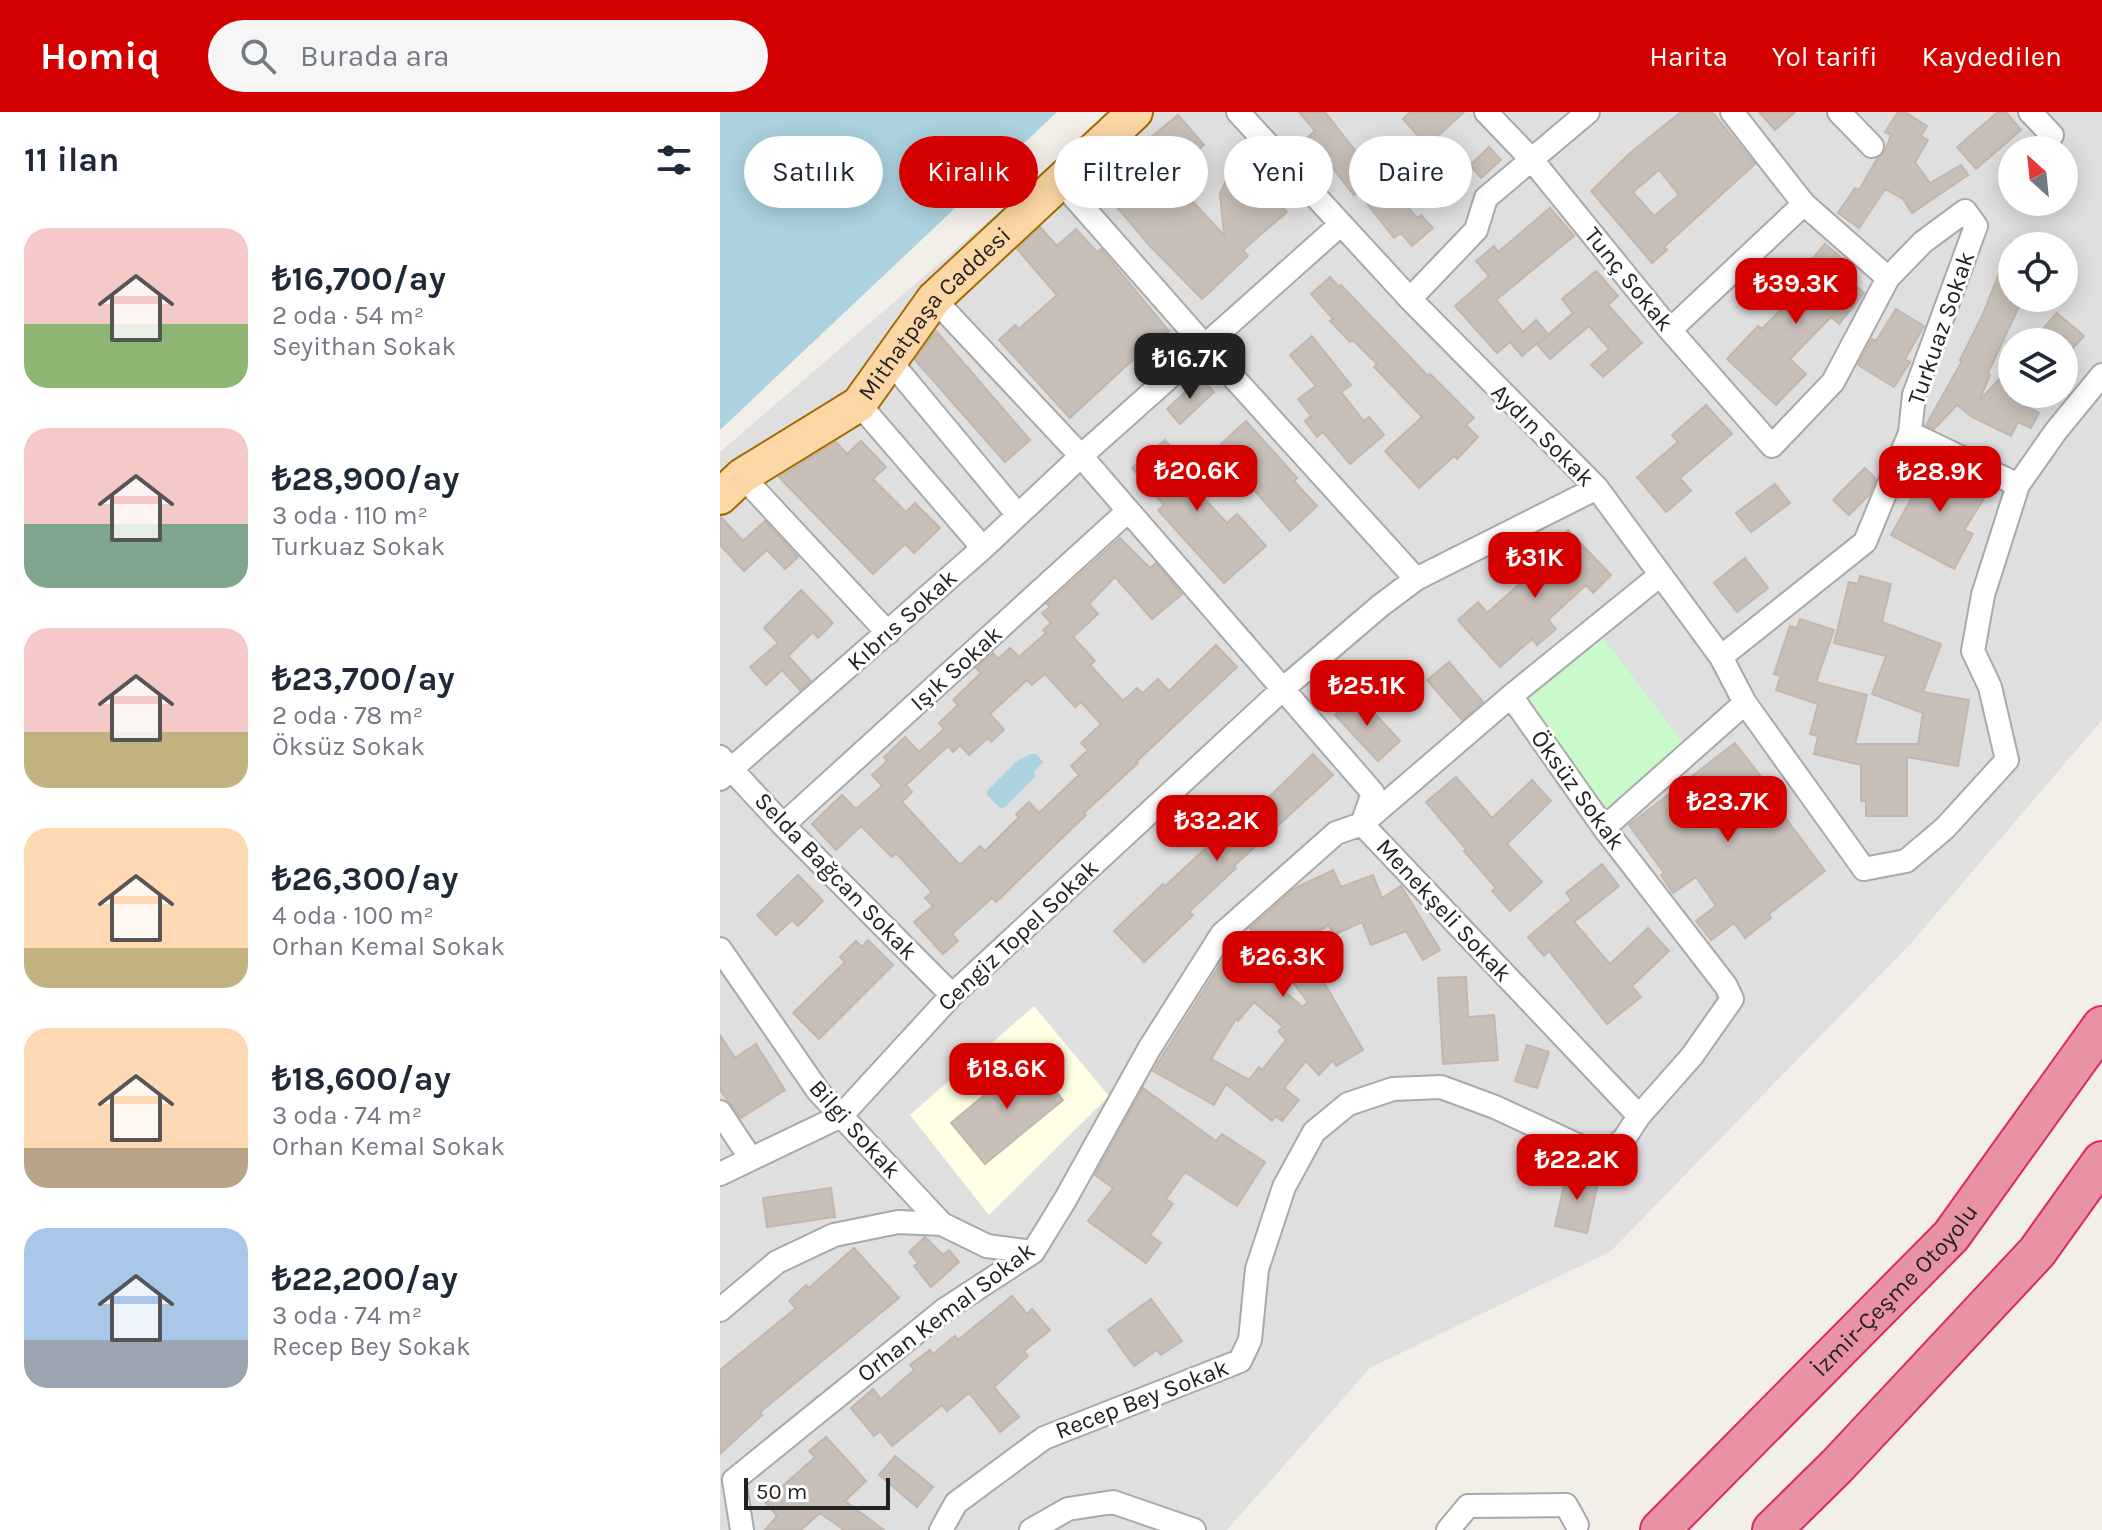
<!DOCTYPE html>
<html lang="tr">
<meta charset="utf-8">
<style>
body{margin:0;font-family:Karla,sans-serif;background:#f6f6f7;color:#1f2937;height:100vh;display:flex;flex-direction:column;font-size:30px;white-space:nowrap}
*{box-sizing:border-box;margin:0}
p{font-size:26px;color:#747a83}
.icon{flex:none;width:44px;height:44px;fill:none;stroke:currentColor;stroke-width:2;stroke-linecap:round;stroke-linejoin:round}
.map{position:relative;flex:1;overflow:hidden}
.sheet{display:flex;flex-direction:column;background:#fff;width:720px}
.sheet>*{flex:none}
.top-card{position:absolute;left:24px;top:24px;width:760px;height:72px;display:flex;gap:16px}
.needle{width:52px;rotate:333deg}
.tools{position:absolute;left:1278px;top:24px;display:grid;gap:16px}
.tools a{display:grid;place-items:center;width:80px;height:80px;border-radius:50%;background:#fff;box-shadow:0 4px 20px #0003;font-size:40px}
.scale{position:absolute;left:24px;bottom:20px;width:146px;box-sizing:border-box;padding-left:8px;border:4px solid #222;border-top:0;font-size:22px;line-height:28px;white-space:nowrap;color:#222;-webkit-text-stroke:6px #fff;paint-order:stroke}
.price{position:absolute;translate:-50% -68px;padding:0 18px;border-radius:16px;background:#d40000;color:#fff;font-size:26px;line-height:52px;filter:drop-shadow(0 2px 4px #0008)}
.price::after{content:'';position:absolute;left:50%;top:48px;width:24px;height:18px;margin-left:-12px;background:inherit;clip-path:polygon(0 0,100% 0,50% 100%)}
.price.selected{background:#222;color:#fff}
ul{padding:0;list-style:none}
li{display:flex;align-items:center;gap:24px;height:200px;padding:0 24px}
li span{display:grid;place-items:center;flex:none;width:224px;height:160px;border-radius:24px;color:#555}
li>.icon{margin-inline-start:auto}
span .icon{width:96px;height:96px;fill:#fffc;stroke-width:1}
li b{font-size:34px}
h2{display:flex;justify-content:space-between;align-items:center;height:96px;padding:0 24px;font-size:34px}
.pill{padding:0 28px;border-radius:36px;background:#fff;box-shadow:0 4px 20px #0003;font-size:28px;line-height:72px}
.pill.selected{background:#d40000;color:#fff}
header{display:flex;align-items:center;gap:48px;box-sizing:border-box;height:112px;padding:0 40px;background:#d40000;color:#fff}
header strong{font-size:38px}
nav{display:flex;gap:44px;margin-inline-start:auto;font-size:28px}
.search{width:560px;height:72px;background:#f6f6f7;display:flex;align-items:center;gap:20px;box-sizing:border-box;padding:0 28px;border-radius:44px;color:#747a83;font-size:30px}
main{display:flex;flex:1;min-height:0}
.map>svg:first-child{display:block}
</style>
<header>
<strong>Homiq</strong>
<div class="search"><svg class="icon" aria-label="search" viewBox="0 0 24 24"><circle cx="10" cy="10" r="6"/><path d="M15 15l6 6"/></svg>Burada ara</div>
<nav><a>Harita</a><a>Yol tarifi</a><a>Kaydedilen</a></nav>
</header>
<main>
<section class="sheet">
<h2>11 ilan<svg class="icon" aria-label="filters" viewBox="0 0 24 24"><path d="M4 7h16M4 17h16"/><circle cx="9" cy="7" r="2"/><circle cx="15" cy="17" r="2"/></svg></h2>
<ul>
<li><span style="background:linear-gradient(#f6c9c9 60%,#8fb573 0)"><svg class="icon" aria-label="home" viewBox="0 0 24 24"><path d="M3 11l9-7 9 7M6 9v11h12V9"/></svg></span><div><b>₺16,700/ay</b><p>2 oda · 54 m²</p><p>Seyithan Sokak</p></div></li>
<li><span style="background:linear-gradient(#f6c9c9 60%,#7fa58c 0)"><svg class="icon" aria-label="home" viewBox="0 0 24 24"><path d="M3 11l9-7 9 7M6 9v11h12V9"/></svg></span><div><b>₺28,900/ay</b><p>3 oda · 110 m²</p><p>Turkuaz Sokak</p></div></li>
<li><span style="background:linear-gradient(#f6c9c9 65%,#c2b280 0)"><svg class="icon" aria-label="home" viewBox="0 0 24 24"><path d="M3 11l9-7 9 7M6 9v11h12V9"/></svg></span><div><b>₺23,700/ay</b><p>2 oda · 78 m²</p><p>Öksüz Sokak</p></div></li>
<li><span style="background:linear-gradient(#ffd9b3 75%,#c2b280 0)"><svg class="icon" aria-label="home" viewBox="0 0 24 24"><path d="M3 11l9-7 9 7M6 9v11h12V9"/></svg></span><div><b>₺26,300/ay</b><p>4 oda · 100 m²</p><p>Orhan Kemal Sokak</p></div></li>
<li><span style="background:linear-gradient(#ffd9b3 75%,#b9a48a 0)"><svg class="icon" aria-label="home" viewBox="0 0 24 24"><path d="M3 11l9-7 9 7M6 9v11h12V9"/></svg></span><div><b>₺18,600/ay</b><p>3 oda · 74 m²</p><p>Orhan Kemal Sokak</p></div></li>
<li><span style="background:linear-gradient(#a9c7e8 70%,#9aa5b1 0)"><svg class="icon" aria-label="home" viewBox="0 0 24 24"><path d="M3 11l9-7 9 7M6 9v11h12V9"/></svg></span><div><b>₺22,200/ay</b><p>3 oda · 74 m²</p><p>Recep Bey Sokak</p></div></li>
</ul>
</section>
<div class="map">
<svg width="1382" height="1418" viewBox="0 0 1382 1418">
<rect width="100%" height="100%" fill="#f2efe9"/>
<path fill="#e0dfdf" fill-rule="evenodd" d="M 395,0 L 1382,0 L 1382,608 L 1193,829 L 891,1139 L 650,1256 L 507,1418 L 0,1418 L 0,340 ZM 1292,38 L 1344,38 L 1344,90 L 1292,90 ZM 1292,134 L 1344,134 L 1344,186 L 1292,186 ZM 1292,230 L 1344,230 L 1344,282 L 1292,282 Z"/>
<path fill="#ffffe5" d="M 314,894 L 389,984 L 269,1103 L 190,1003 Z"/>
<path fill="#c8facc" d="M 880,522 L 967,636 L 891,702 L 802,588 Z"/>
<path fill="#aad3df" d="M 0,0 L 337,0 L 0,318 Z
M 311,642 L 316,642 L 323,650 L 314,660 L 315,665 L 285,695 L 280,696 L 267,683 L 267,679 L 297,649 Z"/>
<path fill="#c7bfb8" stroke="#c4b6ab" stroke-width="2" fill-rule="evenodd" d="M 579,0 L 605,0 L 641,46 L 644,43 L 697,106 L 701,103 L 713,116 L 692,134 L 681,121 L 674,126 L 638,80 L 634,83 L 588,25 L 595,19 Z
M 690,0 L 744,0 L 707,34 L 683,7 Z
M 961,0 L 992,0 L 1035,52 L 944,135 L 947,138 L 932,151 L 871,79 L 910,41 ZM 939,58 L 959,83 L 934,104 L 913,80 Z
M 1039,0 L 1075,0 L 1055,18 Z
M 1178,0 L 1185,0 L 1207,14 L 1201,24 L 1208,28 L 1195,50 L 1210,71 L 1241,53 L 1248,63 L 1192,101 L 1183,87 L 1165,77 L 1139,116 L 1118,101 L 1135,76 L 1139,78 L 1157,47 L 1165,39 L 1171,23 L 1165,20 Z
M 1278,0 L 1286,0 L 1301,18 L 1256,57 L 1237,35 Z
M 458,3 L 484,33 L 446,65 L 470,93 L 473,90 L 504,123 L 500,81 L 507,67 L 522,61 L 534,64 L 567,100 L 523,138 L 528,144 L 482,187 L 428,132 L 373,66 L 414,28 L 419,35 Z
M 769,35 L 781,48 L 761,66 L 750,53 Z
M 830,96 L 854,124 L 776,188 L 803,220 L 816,208 L 828,222 L 802,244 L 790,230 L 777,241 L 735,194 L 769,164 L 756,149 L 774,134 L 778,140 Z
M 320,115 L 337,134 L 356,117 L 377,140 L 381,137 L 449,219 L 406,254 L 350,306 L 279,228 L 295,213 L 299,217 L 337,183 L 297,137 Z
M 1292,129 L 1292,186 L 1303,186 L 1268,261 L 1270,263 L 1259,289 L 1279,267 L 1292,274 L 1292,282 L 1313,282 L 1306,294 L 1319,301 L 1311,316 L 1298,310 L 1291,324 L 1252,305 L 1237,293 L 1214,317 L 1206,313 L 1242,249 L 1240,248 L 1262,204 Z
M 1105,132 L 1124,148 L 1117,156 L 1144,181 L 1119,212 L 1111,205 L 1070,247 L 1086,262 L 1056,293 L 1007,247 L 1038,214 L 1042,217 L 1080,178 L 1072,170 Z
M 876,159 L 898,184 L 888,193 L 922,231 L 883,265 L 871,253 L 889,237 L 869,214 L 830,247 L 817,232 L 853,201 L 842,187 Z
M 610,165 L 619,175 L 621,173 L 708,264 L 710,262 L 754,306 L 746,313 L 758,325 L 737,347 L 734,344 L 699,376 L 665,339 L 702,305 L 654,255 L 657,252 L 633,228 L 630,230 L 610,209 L 613,207 L 591,182 Z
M 1176,197 L 1204,214 L 1185,247 L 1190,250 L 1174,275 L 1138,253 L 1152,227 L 1156,229 Z
M 1337,201 L 1364,224 L 1344,246 L 1344,222 L 1340,230 L 1311,230 Z
M 216,219 L 310,328 L 285,350 L 195,248 Z
M 592,224 L 631,273 L 621,280 L 644,309 L 649,305 L 664,323 L 630,352 L 603,320 L 597,325 L 585,309 L 591,304 L 578,287 L 596,274 L 570,243 Z
M 480,266 L 494,280 L 460,312 L 447,297 Z
M 986,293 L 1012,322 L 960,366 L 971,379 L 946,400 L 917,365 L 958,330 L 952,323 Z
M 526,309 L 577,366 L 574,369 L 597,394 L 570,419 L 528,371 L 534,367 L 501,332 Z
M 445,328 L 476,364 L 480,361 L 493,376 L 483,385 L 507,411 L 517,402 L 546,434 L 504,471 L 438,398 L 444,393 L 412,356 Z
M 141,329 L 166,355 L 153,367 L 186,400 L 195,391 L 220,416 L 194,441 L 185,432 L 153,462 L 59,365 L 116,330 L 127,342 Z
M 1211,347 L 1268,380 L 1244,418 L 1253,422 L 1234,457 L 1171,423 L 1195,380 L 1192,378 Z
M 1145,356 L 1156,367 L 1150,382 L 1129,403 L 1113,388 Z
M 1055,372 L 1070,391 L 1031,420 L 1016,401 Z
M 0,404 L 23,429 L 45,409 L 78,445 L 65,457 L 47,438 L 24,459 L 0,433 Z
M 848,418 L 891,463 L 873,481 L 866,473 L 828,508 L 836,517 L 817,533 L 812,527 L 780,555 L 738,508 L 758,490 L 767,501 L 805,467 L 801,463 Z
M 400,426 L 430,456 L 436,451 L 462,482 L 432,507 L 395,465 L 369,492 L 378,502 L 353,525 L 375,549 L 370,553 L 403,589 L 417,576 L 423,581 L 438,567 L 449,579 L 496,533 L 517,555 L 416,650 L 418,651 L 364,701 L 366,703 L 276,790 L 272,786 L 232,822 L 238,829 L 223,842 L 194,810 L 213,794 L 205,786 L 212,780 L 176,741 L 172,745 L 141,714 L 116,738 L 92,712 L 122,683 L 136,697 L 162,674 L 152,663 L 167,649 L 164,645 L 185,625 L 199,640 L 224,617 L 219,611 L 238,593 L 233,588 L 261,561 L 256,556 L 273,541 L 278,547 L 290,536 L 299,545 L 326,521 L 323,518 L 331,511 L 322,501 L 330,495 L 327,492 ZM 325,562 L 355,595 L 361,590 L 381,612 L 361,631 L 368,638 L 351,654 L 359,663 L 319,701 L 309,690 L 296,702 L 299,705 L 265,739 L 260,734 L 240,753 L 182,690 L 192,680 L 186,673 L 228,634 L 233,640 L 240,633 L 249,643 L 268,626 L 271,630 L 284,618 L 270,602 L 307,568 L 312,573 Z
M 1025,446 L 1048,476 L 1017,500 L 994,471 Z
M 1140,464 L 1171,472 L 1162,510 L 1221,532 L 1203,580 L 1249,588 L 1238,654 L 1187,645 L 1187,704 L 1146,704 L 1146,689 L 1141,689 L 1141,653 L 1094,642 L 1098,624 L 1090,622 L 1098,592 L 1056,578 L 1061,564 L 1054,562 L 1070,514 L 1077,516 L 1080,507 L 1114,518 L 1096,570 L 1147,583 L 1135,632 L 1198,632 L 1203,601 L 1152,582 L 1166,544 L 1114,531 L 1129,470 L 1138,472 Z
M 81,478 L 113,511 L 98,526 L 93,520 L 68,544 L 91,569 L 80,578 L 62,558 L 46,573 L 30,555 L 58,531 L 44,516 Z
M 729,550 L 763,590 L 742,608 L 707,568 Z
M 637,582 L 680,629 L 658,649 L 615,603 Z
M 1015,631 L 1046,671 L 1042,674 L 1105,759 L 1049,802 L 1051,806 L 1025,826 L 1014,811 L 991,828 L 976,809 L 996,794 L 976,765 L 953,781 L 941,763 L 944,761 L 909,713 Z
M 593,642 L 613,663 L 514,754 L 516,756 L 469,800 L 473,803 L 424,850 L 394,819 L 443,772 L 445,774 L 541,685 L 545,689 Z
M 736,665 L 772,706 L 812,668 L 831,689 L 787,732 L 822,770 L 790,799 L 772,779 L 776,776 L 744,739 L 746,737 L 706,690 Z
M 882,752 L 899,774 L 854,810 L 890,852 L 928,816 L 949,839 L 912,874 L 921,885 L 887,912 L 829,839 L 824,844 L 808,825 L 852,788 L 846,781 Z
M 613,758 L 621,775 L 653,763 L 662,786 L 681,774 L 720,838 L 703,848 L 686,819 L 651,833 L 642,810 L 614,823 L 609,813 L 576,833 L 602,867 L 643,938 L 616,954 L 613,948 L 599,963 L 586,949 L 564,976 L 579,988 L 562,1009 L 556,1004 L 552,1009 L 506,972 L 494,993 L 433,959 L 511,835 L 583,895 L 588,890 L 530,816 L 575,776 ZM 534,890 L 563,915 L 558,919 L 566,928 L 542,958 L 539,955 L 529,968 L 491,947 L 516,907 L 518,909 Z
M 78,763 L 103,789 L 78,814 L 72,808 L 56,823 L 37,803 Z
M 148,828 L 173,853 L 99,927 L 73,901 L 125,850 L 120,845 L 136,829 L 142,835 Z
M 746,865 L 748,905 L 774,903 L 778,948 L 723,952 L 718,866 Z
M 0,923 L 15,946 L 36,932 L 65,978 L 21,1006 L 0,978 Z
M 807,933 L 829,940 L 817,976 L 795,969 Z
M 309,946 L 343,988 L 265,1052 L 231,1011 Z
M 423,976 L 496,1029 L 502,1022 L 545,1050 L 517,1094 L 465,1060 L 446,1087 L 453,1092 L 430,1123 L 441,1131 L 426,1151 L 368,1109 L 393,1076 L 375,1063 Z
M 847,1060 L 879,1066 L 867,1121 L 835,1114 Z
M 111,1076 L 115,1105 L 47,1115 L 43,1086 Z
M 205,1125 L 223,1143 L 229,1138 L 239,1150 L 211,1175 L 194,1154 L 198,1151 L 189,1140 Z
M 134,1136 L 179,1186 L 40,1300 L 42,1303 L 0,1342 L 0,1258 L 76,1196 L 69,1189 L 86,1173 L 89,1176 Z
M 292,1184 L 307,1202 L 312,1197 L 330,1218 L 304,1239 L 308,1244 L 274,1275 L 299,1305 L 280,1320 L 249,1281 L 227,1299 L 222,1293 L 172,1334 L 160,1319 L 154,1324 L 131,1296 L 153,1277 L 161,1287 L 194,1258 L 190,1253 L 210,1238 L 213,1242 L 235,1224 L 238,1228 Z
M 431,1187 L 462,1229 L 441,1243 L 437,1238 L 414,1254 L 388,1218 Z
M 106,1325 L 146,1369 L 125,1389 L 164,1418 L 124,1418 L 100,1401 L 81,1418 L 45,1418 L 57,1404 L 45,1390 L 95,1345 L 89,1339 Z
M 175,1344 L 213,1375 L 197,1395 L 159,1363 Z"/>
<g fill="none" stroke-linecap="round" stroke-linejoin="round">
<defs>
<path id="minor" d="M 518,0 L 690,187 L 877,376 L 1001,545 L 1025,591 L 1144,757 L 1186,749 L 1225,716 L 1287,648 L 1270,575 L 1253,539 L 1263,483 L 1298,373 L 1336,319 L 1382,263
M 766,0 L 812,48 L 950,218 L 1052,334 L 1113,270 L 1168,166 L 1203,130 L 1245,99 L 1256,114 L 1194,283 L 1190,321 L 1298,373
M 1012,0 L 1084,92 L 1168,166
M 1119,0 L 1152,34
M 1310,0 L 1332,23
M 340,69 L 485,234 L 696,467
M 214,187 L 361,344 L 653,681 L 642,712 L 919,1004
M 690,187 L 756,118 L 766,86 L 868,0
M 950,218 L 1084,92
M 171,250 L 298,403
M 139,292 L 263,436
M 22,364 L 168,521
M 1001,545 L 1145,430 L 1190,321
M 0,645 L 63,713 L 232,883
M 0,667 L 263,436 L 361,344 L 620,113
M 63,713 L 408,399
M 884,716 L 1025,591
M 0,837 L 98,979 L 222,1112 L 267,1134 L 313,1140
M 0,1000 L 31,1047 L 0,1062
M 31,1047 L 121,1004 L 232,883 L 564,576 L 660,494 L 696,467 L 877,376
M 0,1198 L 57,1150 L 114,1123 L 178,1110 L 222,1112
M 22,1418 L 14,1368 L 224,1198 L 313,1140 L 345,1088 L 429,937 L 502,822 L 616,721 L 642,712 L 791,584 L 939,464
M 221,1418 L 236,1391 L 324,1326 L 520,1249 L 530,1228 L 537,1157 L 564,1075 L 594,1020 L 628,992 L 673,977 L 721,975 L 775,995 L 883,1045 L 904,1027 L 919,1004 L 972,944 L 1012,887 L 1006,874 L 884,716 L 791,584
M 311,1418 L 348,1397 L 393,1390 L 474,1418
M 728,1418 L 748,1394 L 846,1393 L 857,1413"/>
<g id="primary">
<path id="s1" d="M 0,385 L 22,364 L 139,292 L 214,187 L 415,0"/>
</g>
<g id="motorway">
<path id="s2" d="M 940,1418 L 1231,1124 L 1382,914"/>
<path d="M 1052,1418 L 1117,1354 L 1317,1140 L 1382,1049"/>
</g>
</defs>
<use href="#minor" stroke="#a9a9a9" stroke-width="26"/>
<use href="#primary" stroke="#a06b00" stroke-width="38"/>
<use href="#motorway" stroke="#dc2a67" stroke-width="42"/>
<use href="#minor" stroke="#fff" stroke-width="22"/>
<use href="#primary" stroke="#fcd6a4" stroke-width="34"/>
<use href="#motorway" stroke="#e892a2" stroke-width="38"/>
</g>
<g text-anchor="middle" dominant-baseline="central" stroke-width="6" stroke-linejoin="round" paint-order="stroke">
<g font-size="24" fill="#222" stroke="#fff">
<text transform="translate(909 167) rotate(51)">Tunç Sokak</text>
<text stroke="none"><textPath href="#s1" startOffset="286">Mithatpaşa Caddesi</textPath></text>
<text transform="translate(1221 216) rotate(-71)">Turkuaz Sokak</text>
<text transform="translate(823 323) rotate(45)">Aydın Sokak</text>
<text transform="translate(182 508) rotate(-42)">Kıbrıs Sokak</text>
<text transform="translate(236 556) rotate(-42)">Işık Sokak</text>
<text transform="translate(858 678) rotate(54)">Öksüz Sokak</text>
<text transform="translate(116 764) rotate(46)">Selda Bağcan Sokak</text>
<text transform="translate(724 798) rotate(47)">Menekşeli Sokak</text>
<text transform="translate(298 823) rotate(-43)">Cengiz Topel Sokak</text>
<text transform="translate(135 1017) rotate(48)">Bilgi Sokak</text>
<text stroke="none"><textPath href="#s2" startOffset="336">İzmir-Çeşme Otoyolu</textPath></text>
<text transform="translate(226 1200) rotate(-37)">Orhan Kemal Sokak</text>
<text transform="translate(422 1287) rotate(-21)">Recep Bey Sokak</text>
</g>
</g>
</svg>
<div class="tools">
<a><svg class="needle" viewBox="-14 -14 28 28"><path d="M0-13l5 13h-10z" fill="#e53935"/><path d="M0 13l5-13h-10z" fill="#747a83"/></svg></a>
<a><svg class="icon" aria-label="locate" viewBox="0 0 24 24"><circle cx="12" cy="12" r="6"/><path d="M12 2v4M12 18v4M2 12h4M18 12h4"/></svg></a>
<a><svg class="icon" aria-label="layers" viewBox="0 0 24 24"><path d="M12 4l9 5-9 5-9-5zM3 14l9 5 9-5"/></svg></a>
</div>
<div class="scale">50 m</div>
<b class="price" style="left:1076px;top:214px">₺39.3K</b>
<b class="price selected" style="left:470px;top:289px">₺16.7K</b>
<b class="price" style="left:477px;top:401px">₺20.6K</b>
<b class="price" style="left:1220px;top:402px">₺28.9K</b>
<b class="price" style="left:815px;top:488px">₺31K</b>
<b class="price" style="left:647px;top:616px">₺25.1K</b>
<b class="price" style="left:1008px;top:732px">₺23.7K</b>
<b class="price" style="left:497px;top:751px">₺32.2K</b>
<b class="price" style="left:563px;top:887px">₺26.3K</b>
<b class="price" style="left:287px;top:999px">₺18.6K</b>
<b class="price" style="left:857px;top:1090px">₺22.2K</b>
<div class="top-card">
<a class="pill">Satılık</a>
<a class="pill selected">Kiralık</a>
<a class="pill">Filtreler</a>
<a class="pill">Yeni</a>
<a class="pill">Daire</a>
</div>
</div>
</main>
